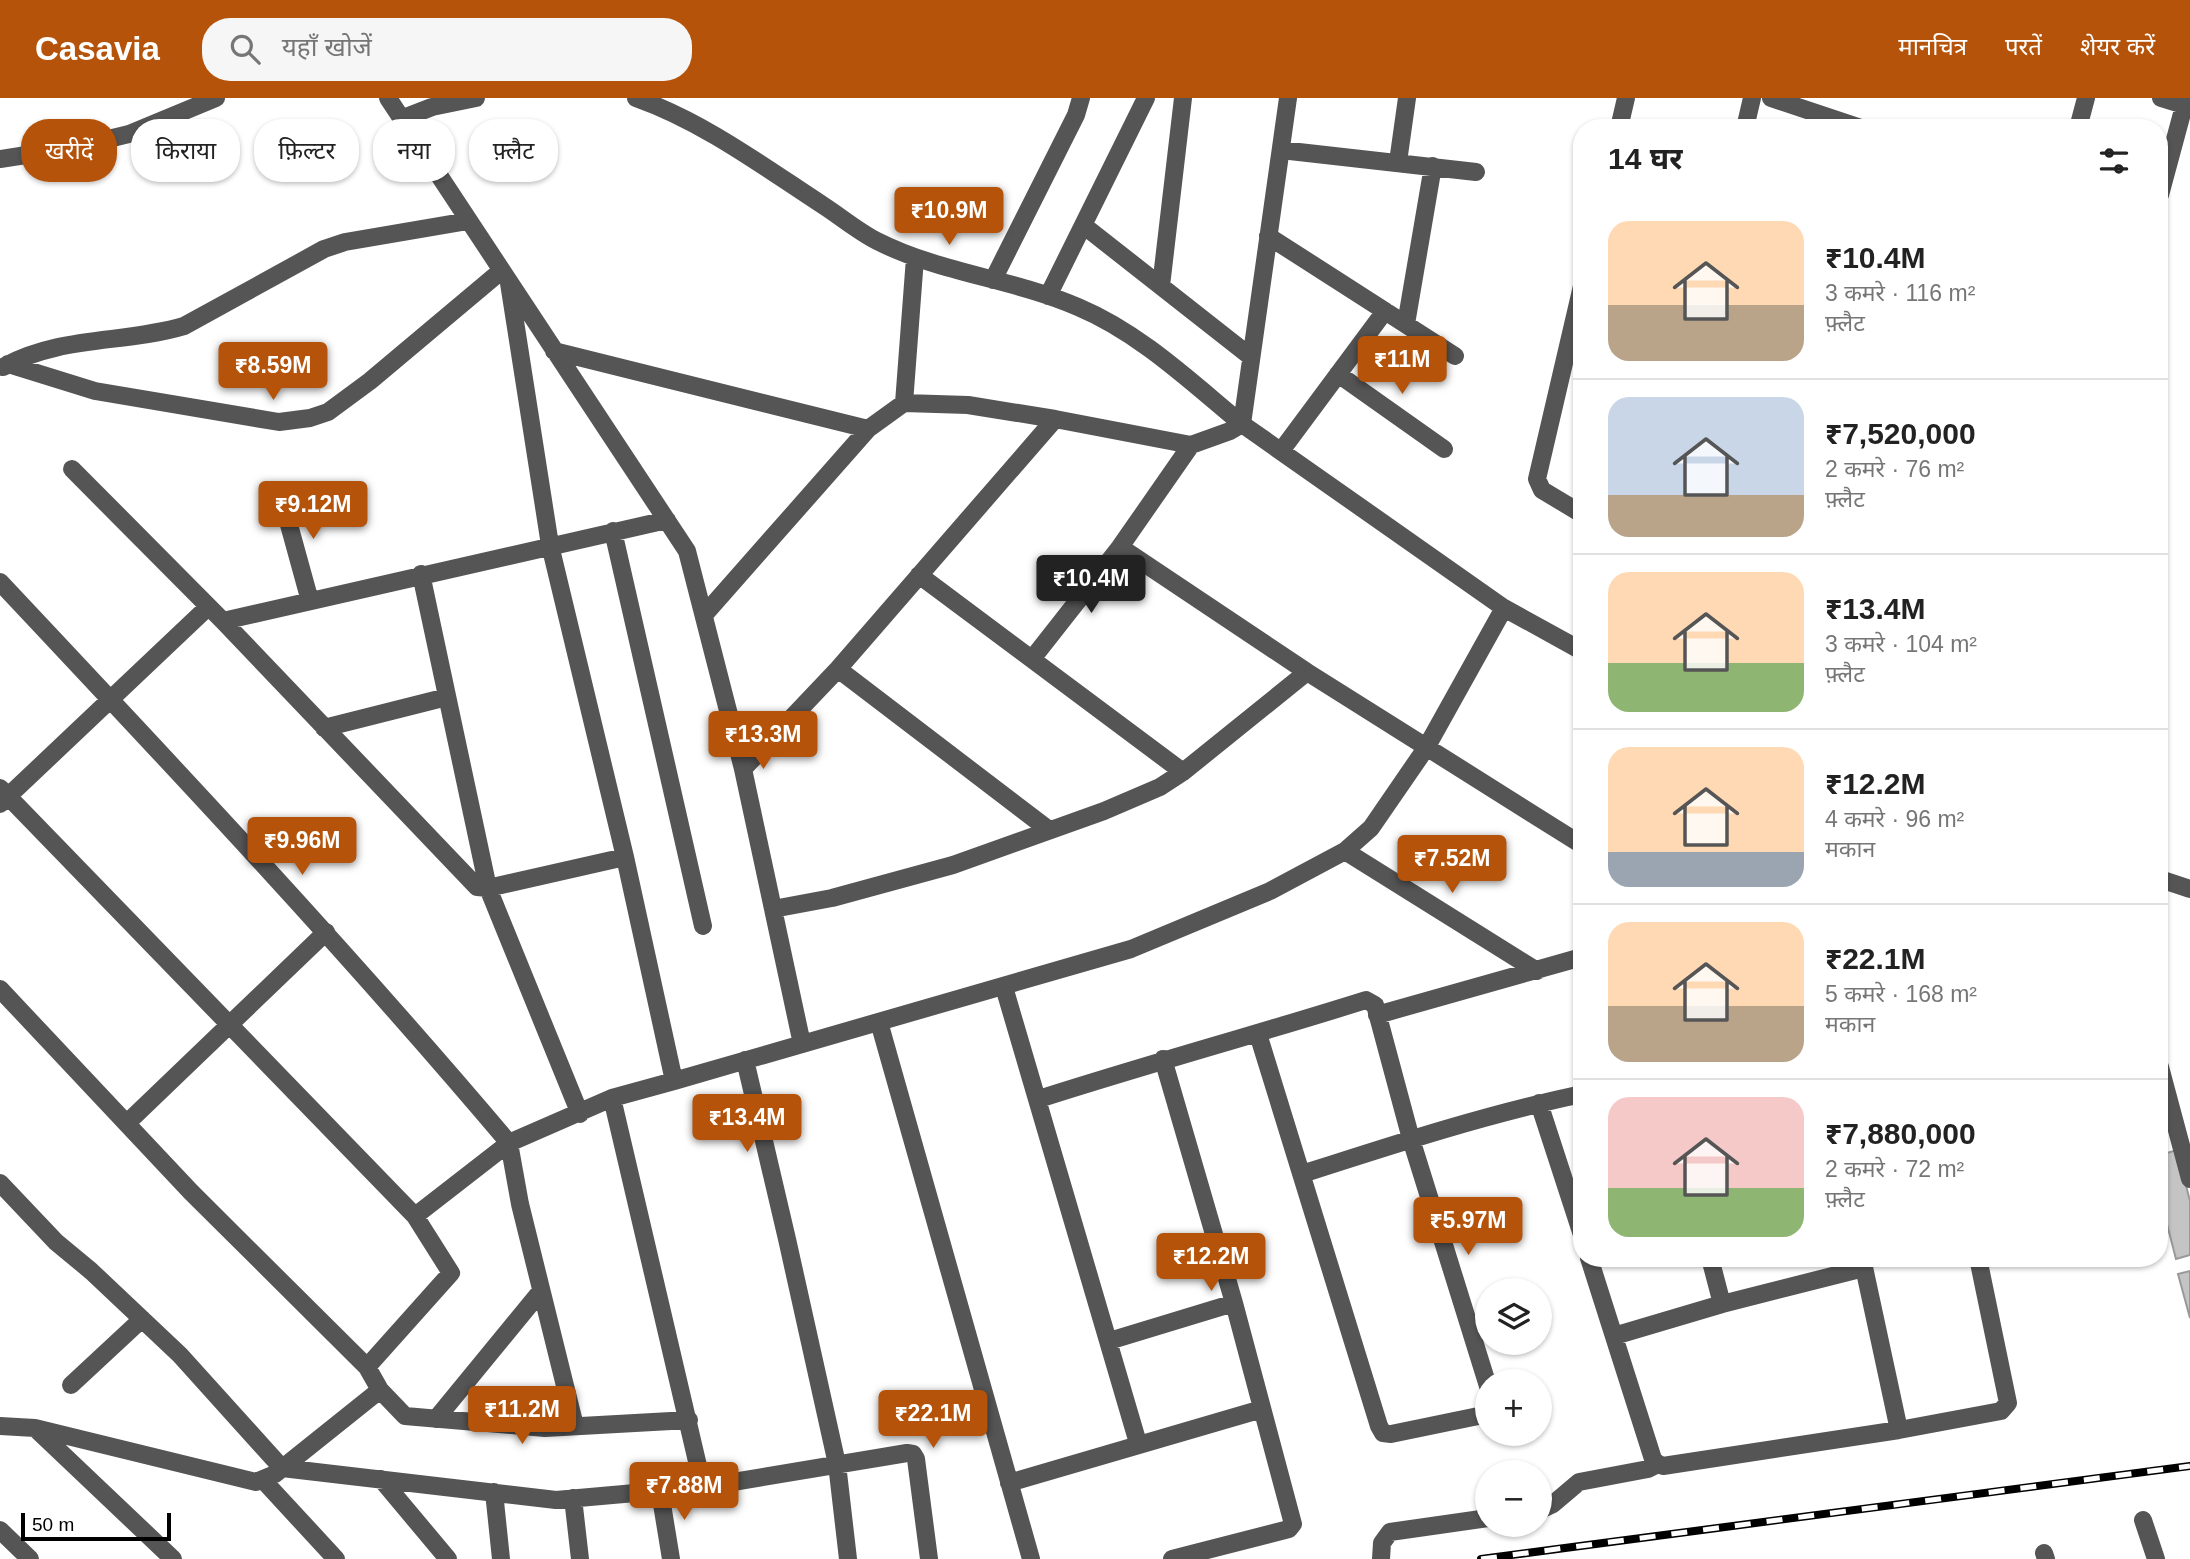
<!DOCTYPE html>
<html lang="hi">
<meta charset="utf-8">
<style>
body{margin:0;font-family:Arial,"Noto Sans Devanagari",sans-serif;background:#f6f6f6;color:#222;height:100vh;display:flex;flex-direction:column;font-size:26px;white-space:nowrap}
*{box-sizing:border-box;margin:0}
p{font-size:23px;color:#767676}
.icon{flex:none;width:38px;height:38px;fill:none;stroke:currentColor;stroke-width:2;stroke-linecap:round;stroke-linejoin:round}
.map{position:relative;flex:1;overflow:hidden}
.details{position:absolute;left:1573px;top:21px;width:595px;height:1148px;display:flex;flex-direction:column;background:#fff;border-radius:28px;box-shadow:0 2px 5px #0004}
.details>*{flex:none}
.guide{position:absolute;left:21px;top:21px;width:665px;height:63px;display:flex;gap:14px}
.tools{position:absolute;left:1475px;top:1180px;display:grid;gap:14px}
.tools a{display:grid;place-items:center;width:77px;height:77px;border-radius:50%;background:#fff;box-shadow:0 2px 5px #0004;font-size:35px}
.scale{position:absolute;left:21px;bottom:18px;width:150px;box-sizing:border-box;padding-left:7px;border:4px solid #000;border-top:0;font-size:19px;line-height:24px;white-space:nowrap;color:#000;-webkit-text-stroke:5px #fff;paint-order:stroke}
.price{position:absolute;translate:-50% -60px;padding:0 16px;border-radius:7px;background:#b45309;color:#fff;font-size:23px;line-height:46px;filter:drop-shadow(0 2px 4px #0008)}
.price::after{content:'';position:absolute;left:50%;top:42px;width:21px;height:16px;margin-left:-10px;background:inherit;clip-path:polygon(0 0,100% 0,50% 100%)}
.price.active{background:#222;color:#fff}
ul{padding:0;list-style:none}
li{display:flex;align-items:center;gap:21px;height:175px;padding:0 35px}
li+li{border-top:2px solid #e0e0e0}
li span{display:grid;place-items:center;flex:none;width:196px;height:140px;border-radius:21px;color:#555}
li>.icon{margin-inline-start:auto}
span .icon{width:84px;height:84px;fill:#fffc;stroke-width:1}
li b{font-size:30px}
h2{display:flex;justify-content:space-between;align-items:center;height:84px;padding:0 35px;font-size:30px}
.pill{padding:0 24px;border-radius:28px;background:#fff;box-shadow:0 2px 5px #0004;font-size:24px;line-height:63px}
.pill.active{background:#b45309;color:#fff}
header{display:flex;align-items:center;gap:42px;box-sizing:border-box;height:98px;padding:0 35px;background:#b45309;color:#fff}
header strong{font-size:33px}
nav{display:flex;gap:38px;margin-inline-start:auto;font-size:24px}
.search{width:490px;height:63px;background:#f6f6f6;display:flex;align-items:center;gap:18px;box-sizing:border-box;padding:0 24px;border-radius:28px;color:#767676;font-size:26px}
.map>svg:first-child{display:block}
</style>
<header>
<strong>Casavia</strong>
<div class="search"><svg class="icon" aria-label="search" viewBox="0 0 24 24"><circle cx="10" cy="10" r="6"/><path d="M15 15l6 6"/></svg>यहाँ खोजें</div>
<nav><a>मानचित्र</a><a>परतें</a><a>शेयर करें</a></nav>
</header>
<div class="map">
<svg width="2190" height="1461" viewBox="0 0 2190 1461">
<rect width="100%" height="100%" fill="#fff"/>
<path fill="#c4c4c4" stroke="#999" stroke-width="2" d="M 2177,1052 L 2190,1103 L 2190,1157 L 2176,1161 L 2160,1099 L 2160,1057 Z
M 2190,1173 L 2190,1220 L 2178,1176 Z"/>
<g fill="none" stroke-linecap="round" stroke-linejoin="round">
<path stroke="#555" stroke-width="18" d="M 388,0 L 687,453 L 743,671 L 802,946
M 636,0 C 704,24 764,69 824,108 C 841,119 859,134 877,143 C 940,175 1014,181 1078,209 C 1140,235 1191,284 1242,326 L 1230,333 L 1191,347
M 1288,0 L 1242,326 L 1504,510 L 1582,553
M 1771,0 L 1861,30
M 2161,0 L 2190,9
M 401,21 L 432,9 L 476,0
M 1619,30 L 1626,0
M 1745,30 L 1752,0
M 2078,30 L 2086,0
M 1281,52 L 1476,74
M 0,61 L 71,50 L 129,36 L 216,0
M 1398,64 L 1407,0
M 2160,97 L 2184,8
M 1083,127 L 1251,259
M 1268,138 L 1455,258
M 993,182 L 1076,17 L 1081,0
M 1161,188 L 1183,0
M 1582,188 L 1537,381 L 1542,392 L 1582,416
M 1048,198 L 1146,0
M 1406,226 L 1433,68
M 554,253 L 868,331
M 8,266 L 95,293 L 279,324 L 310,320 L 328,314 L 370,283 L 501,173
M 3,269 C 62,237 123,246 184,228 L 324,151 L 345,144 L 468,123
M 1338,276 L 1444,351
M 904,305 L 915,160
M 1281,353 L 1385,213
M 72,371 L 223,523 L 477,789 L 488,790 L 625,759
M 280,394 L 310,503
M 613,433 L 703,828
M 1120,449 L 1307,574 L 1582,747
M 421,476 L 488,790 L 580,1016
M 919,477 L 1183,674
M 0,484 C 173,668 346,852 509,1045 L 612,1000 L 674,983 L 625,759 L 550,447 L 509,185
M 704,517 L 868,331 L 904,305 L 968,307 L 1055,321
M 223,523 L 667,422
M 838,571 L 1049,732
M 324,630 L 447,599
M 743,671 L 838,571 L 1055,321 L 1191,347 L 1120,449 L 1032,561
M 0,690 L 415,1118
M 0,706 L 208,509
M 1345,753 L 1537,873
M 2160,781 L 2190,791
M 773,811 L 832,800 L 953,767 L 1104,713 L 1160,689 L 1183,674 L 1307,574
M 1004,889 L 1138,1345
M 0,891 L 191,1094 L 367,1269 L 380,1292 L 405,1318 L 545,1330 L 689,1322
M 1377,917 L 1582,859
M 879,924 L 1031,1461
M 1258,936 L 1379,1328 L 1383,1335 L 1391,1336 L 1488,1316
M 1163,961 L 1234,1205 L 1293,1426 L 1289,1431 L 1172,1461
M 745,962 L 787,1141 L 837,1366 L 848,1461
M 2160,969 L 2190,1081
M 674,983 L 1131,851 L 1270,793 L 1345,753 L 1371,730 L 1426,650 L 1504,510
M 612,1000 L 703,1389
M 1039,1001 C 1148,966 1258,936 1366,902 L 1375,907 L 1411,1041 L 1488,1288
M 1539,1005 L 1582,1137
M 127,1025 L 326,834
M 1302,1076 C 1395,1046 1487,1016 1582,996
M 0,1085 L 56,1144 L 91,1173 L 180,1257 L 282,1370 L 556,1402 L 703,1389 L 907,1355 L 913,1356 L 916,1361 L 929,1461
M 1589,1160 L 1653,1361 L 1658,1366 L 1663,1368 L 1899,1332 L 2001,1313 L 2008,1305 L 1978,1160
M 1710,1160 L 1722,1206
M 1862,1160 L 1899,1332
M 1614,1238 L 1722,1206 L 1864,1170
M 1109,1243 L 1234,1205
M 367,1269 L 451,1175 L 415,1118 L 509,1045 L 520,1106 L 575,1328
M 71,1287 L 142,1221
M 436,1321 L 541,1193
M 0,1328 L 35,1330 L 256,1384 L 275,1376 L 380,1292
M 36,1331 L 173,1461
M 381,1381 L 448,1461
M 263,1382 L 336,1461
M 1009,1385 L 1262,1311
M 494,1394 L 501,1461
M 660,1394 L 671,1461
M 573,1400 L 580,1461
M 1540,1412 L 1553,1406 L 1579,1384 L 1648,1371 L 1658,1366
M 2143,1422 L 2156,1461
M 0,1432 L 30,1461
M 2044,1455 L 2046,1461
M 1381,1461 L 1382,1445 L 1390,1434 L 1488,1420"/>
<defs>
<path id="rail" d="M 1481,1461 L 2190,1368"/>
</defs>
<use href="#rail" stroke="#000" stroke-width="8"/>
<use href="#rail" stroke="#fff" stroke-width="5" stroke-dasharray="16" stroke-linecap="butt"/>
</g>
</svg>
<div class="tools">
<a><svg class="icon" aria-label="layers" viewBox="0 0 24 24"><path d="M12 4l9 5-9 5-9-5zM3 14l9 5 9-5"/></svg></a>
<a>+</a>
<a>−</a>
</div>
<div class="scale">50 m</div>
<b class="price" style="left:949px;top:149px">₹10.9M</b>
<b class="price" style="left:1402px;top:298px">₹11M</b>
<b class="price" style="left:273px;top:304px">₹8.59M</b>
<b class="price" style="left:313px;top:443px">₹9.12M</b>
<b class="price active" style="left:1091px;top:517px">₹10.4M</b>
<b class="price" style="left:763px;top:673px">₹13.3M</b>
<b class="price" style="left:302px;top:779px">₹9.96M</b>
<b class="price" style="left:1452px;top:797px">₹7.52M</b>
<b class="price" style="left:747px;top:1056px">₹13.4M</b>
<b class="price" style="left:1468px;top:1159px">₹5.97M</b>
<b class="price" style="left:1211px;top:1195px">₹12.2M</b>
<b class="price" style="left:522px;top:1348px">₹11.2M</b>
<b class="price" style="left:933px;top:1352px">₹22.1M</b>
<b class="price" style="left:684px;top:1424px">₹7.88M</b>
<div class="guide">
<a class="pill active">खरीदें</a>
<a class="pill">किराया</a>
<a class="pill">फ़िल्टर</a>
<a class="pill">नया</a>
<a class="pill">फ़्लैट</a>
</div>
<section class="details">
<h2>14 घर<svg class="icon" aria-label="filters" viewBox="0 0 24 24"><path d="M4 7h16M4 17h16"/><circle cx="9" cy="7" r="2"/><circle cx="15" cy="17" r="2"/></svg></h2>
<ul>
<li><span style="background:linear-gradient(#ffd9b3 60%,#b9a48a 0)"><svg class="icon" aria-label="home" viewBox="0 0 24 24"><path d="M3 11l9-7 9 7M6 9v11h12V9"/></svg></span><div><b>₹10.4M</b><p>3 कमरे · 116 m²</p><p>फ़्लैट</p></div></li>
<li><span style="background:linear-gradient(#c9d6e8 70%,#b9a48a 0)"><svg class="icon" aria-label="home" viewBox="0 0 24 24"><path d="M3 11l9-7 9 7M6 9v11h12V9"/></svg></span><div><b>₹7,520,000</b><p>2 कमरे · 76 m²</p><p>फ़्लैट</p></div></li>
<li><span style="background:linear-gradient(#ffd9b3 65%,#8fb573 0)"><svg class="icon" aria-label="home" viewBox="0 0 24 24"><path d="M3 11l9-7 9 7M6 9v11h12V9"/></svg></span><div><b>₹13.4M</b><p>3 कमरे · 104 m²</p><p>फ़्लैट</p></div></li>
<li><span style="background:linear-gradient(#ffd9b3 75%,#9aa5b1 0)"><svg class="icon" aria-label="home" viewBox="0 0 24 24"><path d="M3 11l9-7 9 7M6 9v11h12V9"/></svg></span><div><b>₹12.2M</b><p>4 कमरे · 96 m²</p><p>मकान</p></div></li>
<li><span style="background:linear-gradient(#ffd9b3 60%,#b9a48a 0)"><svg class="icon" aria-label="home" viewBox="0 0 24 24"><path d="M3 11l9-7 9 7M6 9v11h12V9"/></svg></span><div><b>₹22.1M</b><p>5 कमरे · 168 m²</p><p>मकान</p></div></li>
<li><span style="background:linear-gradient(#f6c9c9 65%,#8fb573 0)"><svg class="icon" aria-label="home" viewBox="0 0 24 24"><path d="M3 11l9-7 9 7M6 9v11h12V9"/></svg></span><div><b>₹7,880,000</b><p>2 कमरे · 72 m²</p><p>फ़्लैट</p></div></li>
</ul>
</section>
</div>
